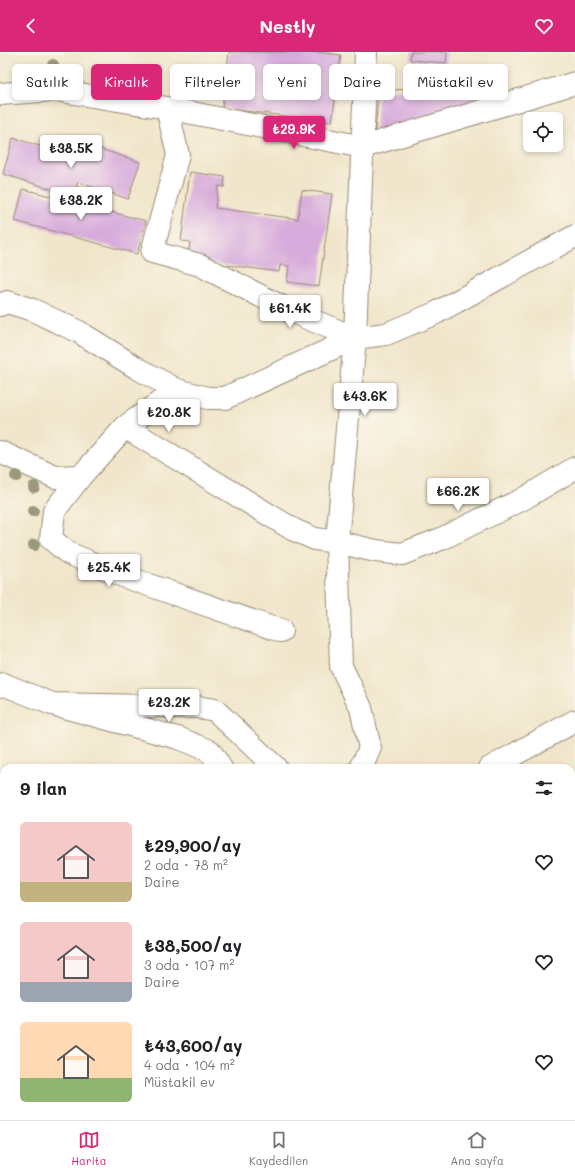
<!DOCTYPE html>
<html lang="tr">
<meta charset="utf-8">
<style>
body{margin:0;font-family:Mali,sans-serif;background:#f6f6f6;color:#202124;height:100vh;display:flex;flex-direction:column;font-size:15px;white-space:nowrap}
*{box-sizing:border-box;margin:0}
p{font-size:13px;color:#757577}
.icon{flex:none;width:22px;height:22px;fill:none;stroke:currentColor;stroke-width:2;stroke-linecap:round;stroke-linejoin:round}
.map{position:relative;flex:1;overflow:hidden}
.panel{position:absolute;left:0px;top:712px;width:575px;height:356px;display:flex;flex-direction:column;background:#fff;border-radius:12px 12px 0 0;box-shadow:0 2px 6px #0003}
.panel>*{flex:none}
.guide{position:absolute;left:12px;top:12px;width:551px;height:36px;display:flex;gap:8px}
.buttons{position:absolute;left:523px;top:60px;display:grid;gap:8px}
.buttons a{display:grid;place-items:center;width:40px;height:40px;border-radius:6px;background:#fff;box-shadow:0 2px 6px #0003;font-size:20px}
.price{position:absolute;translate:-50% -34px;padding:0 9px;border-radius:4px;background:#fff;color:#222;font-size:13px;line-height:26px;filter:drop-shadow(0 1px 2px #0008)}
.price::after{content:'';position:absolute;left:50%;top:24px;width:12px;height:9px;margin-left:-6px;background:inherit;clip-path:polygon(0 0,100% 0,50% 100%)}
.price.selected{background:#db2777;color:#fff}
ul{padding:0;list-style:none}
li{display:flex;align-items:center;gap:12px;height:100px;padding:0 20px}
li span{display:grid;place-items:center;flex:none;width:112px;height:80px;border-radius:6px;color:#555}
li>.icon{margin-inline-start:auto}
span .icon{width:48px;height:48px;fill:#fffc;stroke-width:1}
li b{font-size:17px}
h2{display:flex;justify-content:space-between;align-items:center;height:48px;padding:0 20px;font-size:17px}
.pill{padding:0 14px;border-radius:6px;background:#fff;box-shadow:0 2px 6px #0003;font-size:14px;line-height:36px}
.pill.selected{background:#db2777;color:#fff}
header{display:flex;justify-content:space-between;align-items:center;height:52px;padding:0 20px;background:#db2777;color:#fff;font-size:18px;font-weight:800}
.menu{display:flex;justify-content:space-around;align-items:center;height:56px;border-top:1px solid #e0e0e0;background:#fff;font-size:11px;color:#757577}
.menu a{display:grid;justify-items:center;gap:2px}
.menu .selected{color:#db2777}
.map>svg:first-child{display:block}
</style>
<header><svg class="icon" aria-label="back" viewBox="0 0 24 24"><path d="M15 5l-7 7 7 7"/></svg>Nestly<svg class="icon" aria-label="heart" viewBox="0 0 24 24"><path d="M12 20l-8-8c-3-5 5-10 8-4 3-6 11-1 8 4z"/></svg></header>
<div class="map">
<svg width="575" height="1068" viewBox="0 0 575 1068">
<rect width="100%" height="100%" fill="#fbf7ec"/>
<filter id="ink" filterUnits="userSpaceOnUse"><feTurbulence type="fractalNoise" baseFrequency=".025" numOctaves="2"/><feDisplacementMap in="SourceGraphic" scale="8" xChannelSelector="R" yChannelSelector="G"/><feConvolveMatrix kernelMatrix="1 2 1 2 8 2 1 2 1" color-interpolation-filters="sRGB"/></filter>
<filter id="wash" filterUnits="userSpaceOnUse"><feTurbulence type="fractalNoise" baseFrequency=".012" numOctaves="4" result="noise"/><feDisplacementMap in="SourceGraphic" scale="16" xChannelSelector="R" yChannelSelector="G"/><feGaussianBlur stdDeviation="0.9" result="paint"/><feColorMatrix in="noise" values="0 0 0 0 0 0 0 0 0 0 0 0 0 0 0 0 0 1.4 0 .05"/><feComposite in="paint" operator="in"/></filter>
<g filter="url(#wash)">
<rect width="100%" height="100%" fill="#f1e6cb"/>
<path fill="#72ac6a" stroke="#566b44" d="M 4,919 L 4,1064 L 243,1064 L 243,1068 L 0,1068 L 0,920 Z"/>
<g id="blocks">
<path fill="#d7abdb" d="M 229,0 L 318,0 L 341,3 L 332,70 L 222,56 Z
M 411,0 L 447,0 L 446,11 L 410,8 Z
M 506,30 L 507,49 L 374,87 L 379,39 Z
M 13,86 L 83,107 L 88,93 L 140,110 L 128,147 L 78,130 L 74,144 L 3,122 Z
M 190,120 L 225,125 L 224,135 L 218,134 L 215,156 L 298,167 L 302,138 L 332,142 L 319,234 L 287,230 L 289,214 L 280,213 L 279,220 L 213,211 L 188,204 L 190,190 L 181,189 Z
M 23,137 L 146,169 L 137,202 L 15,169 Z"/>
</g>
</g>
<g filter="url(#ink)">
<use href="#blocks" fill-opacity="0" stroke="#968874" stroke-width="1"/>
<g fill="none" stroke-linecap="round" stroke-linejoin="round">
<path stroke="#cdc0a8" stroke-width="22" stroke-dasharray="22 11" stroke-linecap="butt" d="M 0,1056 L 4,1056"/>
<defs>
<path id="minor" d="M 0,42 L 55,38 L 167,56 L 363,95 L 575,31
M 167,56 L 178,103 L 152,200 L 200,213 L 290,259 L 355,286 L 386,282 L 436,261 L 575,184
M 0,253 L 7,250 L 33,258 L 79,280 L 137,316 L 177,338 L 208,346 L 225,346 L 355,286
M 125,375 L 177,338
M 0,400 L 55,425 L 81,424 L 125,375 L 294,478 L 315,487 L 337,490 L 376,499 L 402,502 L 441,487 L 523,447 L 575,416
M 81,424 L 54,459 L 51,487 L 68,501 L 123,524 L 281,579
M 0,634 L 3,632 L 52,652 L 178,686 L 210,699 L 221,716
M 52,652 L 197,655 L 215,658 L 276,716
M 361,716 L 370,696 L 361,656 L 341,614 L 337,490 L 355,286 L 366,0
M 490,716 L 575,669
M 0,737 L 4,738
M 0,844 L 4,843
M 0,918 L 4,919
M 571,939 L 575,939
M 89,1064 L 90,1068
M 267,1064 L 268,1068"/>
<path id="highway" d="M 571,1034 L 575,1035"/>
</defs>
<use href="#minor" stroke="#968874" stroke-width="24"/>
<use href="#highway" stroke="#968874" stroke-width="24"/>
<use href="#minor" stroke="#fff" stroke-width="22"/>
<use href="#highway" stroke="#ffbb71" stroke-width="22"/>
</g>
<g fill="#9b987b">
<circle cx="53" cy="13" r="6"/>
<circle cx="16" cy="424" r="6"/>
<circle cx="34" cy="435" r="6"/>
<circle cx="33" cy="459" r="6"/>
<circle cx="34" cy="493" r="6"/>
</g>
</g>
</svg>
<div class="buttons">
<a><svg class="icon" aria-label="locate" viewBox="0 0 24 24"><circle cx="12" cy="12" r="6"/><path d="M12 2v4M12 18v4M2 12h4M18 12h4"/></svg></a>
</div>
<b class="price selected" style="left:294px;top:98px">₺29.9K</b>
<b class="price" style="left:71px;top:117px">₺38.5K</b>
<b class="price" style="left:81px;top:169px">₺38.2K</b>
<b class="price" style="left:290px;top:277px">₺61.4K</b>
<b class="price" style="left:365px;top:365px">₺43.6K</b>
<b class="price" style="left:169px;top:381px">₺20.8K</b>
<b class="price" style="left:458px;top:460px">₺66.2K</b>
<b class="price" style="left:109px;top:536px">₺25.4K</b>
<b class="price" style="left:169px;top:671px">₺23.2K</b>
<div class="guide">
<a class="pill">Satılık</a>
<a class="pill selected">Kiralık</a>
<a class="pill">Filtreler</a>
<a class="pill">Yeni</a>
<a class="pill">Daire</a>
<a class="pill">Müstakil ev</a>
</div>
<section class="panel">
<h2>9 ilan<svg class="icon" aria-label="filters" viewBox="0 0 24 24"><path d="M4 7h16M4 17h16"/><circle cx="9" cy="7" r="2"/><circle cx="15" cy="17" r="2"/></svg></h2>
<ul>
<li><span style="background:linear-gradient(#f6c9c9 75%,#c2b280 0)"><svg class="icon" aria-label="home" viewBox="0 0 24 24"><path d="M3 11l9-7 9 7M6 9v11h12V9"/></svg></span><div><b>₺29,900/ay</b><p>2 oda · 78 m²</p><p>Daire</p></div><svg class="icon" aria-label="heart" viewBox="0 0 24 24"><path d="M12 20l-8-8c-3-5 5-10 8-4 3-6 11-1 8 4z"/></svg></li>
<li><span style="background:linear-gradient(#f6c9c9 75%,#9aa5b1 0)"><svg class="icon" aria-label="home" viewBox="0 0 24 24"><path d="M3 11l9-7 9 7M6 9v11h12V9"/></svg></span><div><b>₺38,500/ay</b><p>3 oda · 107 m²</p><p>Daire</p></div><svg class="icon" aria-label="heart" viewBox="0 0 24 24"><path d="M12 20l-8-8c-3-5 5-10 8-4 3-6 11-1 8 4z"/></svg></li>
<li><span style="background:linear-gradient(#ffd9b3 70%,#8fb573 0)"><svg class="icon" aria-label="home" viewBox="0 0 24 24"><path d="M3 11l9-7 9 7M6 9v11h12V9"/></svg></span><div><b>₺43,600/ay</b><p>4 oda · 104 m²</p><p>Müstakil ev</p></div><svg class="icon" aria-label="heart" viewBox="0 0 24 24"><path d="M12 20l-8-8c-3-5 5-10 8-4 3-6 11-1 8 4z"/></svg></li>
</ul>
</section>
</div>
<nav class="menu">
<a class="selected"><svg class="icon" aria-label="map" viewBox="0 0 24 24"><path d="M3 6l6-2 6 2 6-2v14l-6 2-6-2-6 2zM9 4v14M15 6v14"/></svg>Harita</a>
<a><svg class="icon" aria-label="saved" viewBox="0 0 24 24"><path d="M7 4h10v16l-5-4-5 4z"/></svg>Kaydedilen</a>
<a><svg class="icon" aria-label="home" viewBox="0 0 24 24"><path d="M3 11l9-7 9 7M6 9v11h12V9"/></svg>Ana sayfa</a>
</nav>
